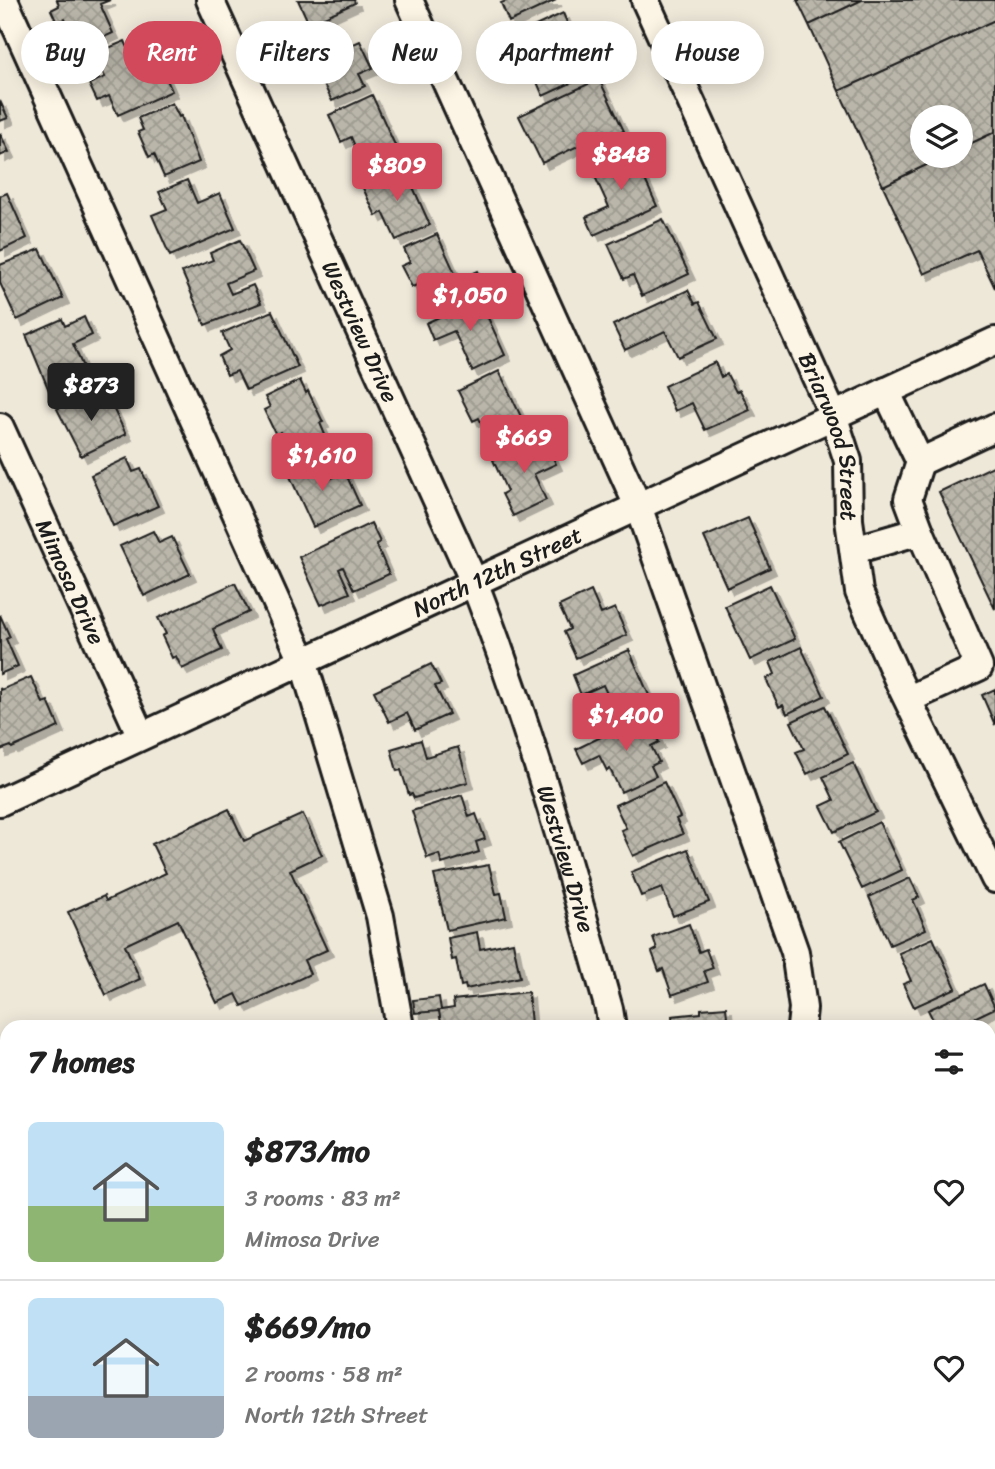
<!DOCTYPE html>
<meta charset="utf-8">
<style>
body{margin:0;font-family:Sriracha,sans-serif;background:#f6f6f6;color:#222;height:100vh;display:flex;flex-direction:column;font-size:26px;white-space:nowrap}
*{box-sizing:border-box;margin:0}
p{font-size:23px;color:#767676}
.icon{flex:none;width:38px;height:38px;fill:none;stroke:currentColor;stroke-width:2;stroke-linecap:round;stroke-linejoin:round}
.map{position:relative;flex:1;overflow:hidden}
.sheet{position:absolute;left:0px;top:1020px;width:996px;height:450px;display:flex;flex-direction:column;background:#fff;border-radius:21px 21px 0 0;box-shadow:0 4px 18px #0003}
.sheet>*{flex:none}
.banner{position:absolute;left:21px;top:21px;width:954px;height:63px;display:flex;gap:14px}
.tools{position:absolute;left:910px;top:105px;display:grid;gap:14px}
.tools a{display:grid;place-items:center;width:63px;height:63px;border-radius:50%;background:#fff;box-shadow:0 4px 18px #0003;font-size:35px}
.price{position:absolute;translate:-50% -60px;padding:0 16px;border-radius:7px;background:#d1495b;color:#fff;font-size:23px;line-height:46px;filter:drop-shadow(0 2px 4px #0008)}
.price::after{content:'';position:absolute;left:50%;top:42px;width:21px;height:16px;margin-left:-10px;background:inherit;clip-path:polygon(0 0,100% 0,50% 100%)}
.price.on{background:#222;color:#fff}
ul{padding:0;list-style:none}
li{display:flex;align-items:center;gap:21px;height:175px;padding:0 28px}
li+li{border-top:2px solid #e0e0e0}
li span{display:grid;place-items:center;flex:none;width:196px;height:140px;border-radius:10px;color:#555}
li>.icon{margin-inline-start:auto}
span .icon{width:84px;height:84px;fill:#fffc;stroke-width:1}
li b{font-size:30px}
h2{display:flex;justify-content:space-between;align-items:center;height:84px;padding:0 28px;font-size:30px}
.chip{padding:0 24px;border-radius:32px;background:#fff;box-shadow:0 4px 18px #0003;font-size:24px;line-height:63px}
.chip.on{background:#d1495b;color:#fff}
.map>svg:first-child{display:block}
</style>
<div class="map">
<svg width="995" height="1469" viewBox="0 0 995 1469">
<defs>
<pattern id="building-cross-hatch" width="8" height="8" patternUnits="userSpaceOnUse" patternTransform="scale(1.75)"><rect width="8" height="8" fill="#bab6aa"/><path d="M0 0l8 8M0 8l8-8" fill="none" stroke="#9f9c92"/></pattern>
<filter id="shadow"><feDropShadow dx="6" dy="6" stdDeviation="0" flood-color="#0004"/></filter>
</defs>
<rect width="100%" height="100%" fill="#eee8d9"/>
<filter id="ink" filterUnits="userSpaceOnUse"><feTurbulence type="fractalNoise" baseFrequency=".0143" numOctaves="2"/><feDisplacementMap in="SourceGraphic" scale="14" xChannelSelector="R" yChannelSelector="G"/><feConvolveMatrix kernelMatrix="1 2 1 2 8 2 1 2 1" color-interpolation-filters="sRGB"/></filter>
<g filter="url(#ink)">
<path fill="url(#building-cross-hatch)" stroke="#1c1c1c" stroke-width="2" filter="url(#shadow)" d="M 57,0 L 110,0 L 100,4 L 113,33 L 78,49 L 65,19 L 57,23 L 51,10 L 59,6 Z
M 298,0 L 354,0 L 355,3 L 309,24 Z
M 508,0 L 556,0 L 509,22 L 501,3 Z
M 797,0 L 862,0 L 809,25 Z
M 862,0 L 995,0 L 995,20 L 839,91 L 809,25 Z
M 563,13 L 577,46 L 582,43 L 595,72 L 543,96 L 533,73 L 545,68 L 527,30 Z
M 995,20 L 995,132 L 961,148 L 961,117 L 922,117 L 922,156 L 945,156 L 883,186 L 839,91 Z
M 338,27 L 347,47 L 360,41 L 373,68 L 359,74 L 365,86 L 332,101 L 318,73 L 311,77 L 297,46 Z
M 125,41 L 135,64 L 156,55 L 172,91 L 118,115 L 109,96 L 97,101 L 89,84 L 105,77 L 94,54 Z
M 599,79 L 624,131 L 584,149 L 582,144 L 542,163 L 519,116 Z
M 372,95 L 400,156 L 366,171 L 351,137 L 341,142 L 329,115 Z
M 0,101 L 8,118 L 0,121 Z
M 172,103 L 179,117 L 181,116 L 199,162 L 164,177 L 154,154 L 149,157 L 138,132 L 143,130 L 138,118 Z
M 995,132 L 995,288 L 977,250 L 924,274 L 883,186 L 945,156 L 961,156 L 961,148 Z
M 0,133 L 9,152 L 0,156 Z
M 631,149 L 657,206 L 594,235 L 586,217 L 609,207 L 591,168 Z
M 404,167 L 430,225 L 396,240 L 383,212 L 376,216 L 362,186 Z
M 187,180 L 197,203 L 220,193 L 235,228 L 170,256 L 152,215 L 167,209 L 159,192 Z
M 7,193 L 27,238 L 0,251 L 0,196 Z
M 663,219 L 689,274 L 642,296 L 633,275 L 624,279 L 608,244 Z
M 437,234 L 458,280 L 478,271 L 483,283 L 430,308 L 420,284 L 412,287 L 401,266 L 410,262 L 404,249 Z
M 240,240 L 254,271 L 226,283 L 231,294 L 253,285 L 261,303 L 205,325 L 182,272 L 213,260 L 210,253 Z
M 40,249 L 63,298 L 17,320 L 0,283 L 0,265 Z
M 688,290 L 695,304 L 699,302 L 717,339 L 678,357 L 665,331 L 625,350 L 613,325 Z
M 479,298 L 505,355 L 472,371 L 454,331 L 433,340 L 426,323 Z
M 272,311 L 298,367 L 246,390 L 237,371 L 227,375 L 219,356 L 230,350 L 222,333 Z
M 84,317 L 92,335 L 73,344 L 89,381 L 52,398 L 26,335 L 62,319 L 65,326 Z
M 715,362 L 721,377 L 727,374 L 736,392 L 740,390 L 750,410 L 705,430 L 692,403 L 675,411 L 664,386 Z
M 499,371 L 528,431 L 493,448 L 479,418 L 473,421 L 458,391 Z
M 300,380 L 306,393 L 308,391 L 323,422 L 320,423 L 326,437 L 291,454 L 281,432 L 276,435 L 264,410 L 270,407 L 265,397 Z
M 87,393 L 94,406 L 108,398 L 126,434 L 81,456 L 57,409 Z
M 543,436 L 556,464 L 534,474 L 546,500 L 513,516 L 502,494 L 507,491 L 493,460 Z
M 127,458 L 133,472 L 141,469 L 158,506 L 113,526 L 91,475 Z
M 314,458 L 325,481 L 345,472 L 360,505 L 313,527 L 287,470 Z
M 995,465 L 995,609 L 939,492 Z
M 748,518 L 770,568 L 727,588 L 704,537 Z
M 371,523 L 380,542 L 376,544 L 389,574 L 354,590 L 343,567 L 339,569 L 350,593 L 321,605 L 299,557 Z
M 153,531 L 159,543 L 172,537 L 190,574 L 144,596 L 120,546 Z
M 235,583 L 249,612 L 213,629 L 222,650 L 182,669 L 176,656 L 172,658 L 162,636 L 166,634 L 158,618 Z
M 770,585 L 795,639 L 750,660 L 725,606 Z
M 591,591 L 601,614 L 615,608 L 627,635 L 576,658 L 564,632 L 570,629 L 559,606 Z
M 0,615 L 10,637 L 6,639 L 18,666 L 0,674 Z
M 801,647 L 824,696 L 787,714 L 783,705 L 779,707 L 766,679 L 775,674 L 770,662 Z
M 629,650 L 652,702 L 618,718 L 603,685 L 581,695 L 573,675 Z
M 431,664 L 441,684 L 435,686 L 449,714 L 415,730 L 407,713 L 389,722 L 374,691 Z
M 31,677 L 43,703 L 48,701 L 59,727 L 12,748 L 11,746 L 0,750 L 0,688 L 1,690 Z
M 995,689 L 995,725 L 982,695 Z
M 825,706 L 848,754 L 807,774 L 796,752 L 804,749 L 791,722 Z
M 646,715 L 659,742 L 651,746 L 659,762 L 651,766 L 656,776 L 621,792 L 610,769 L 607,771 L 599,755 L 583,763 L 576,749 Z
M 421,740 L 426,757 L 458,747 L 468,782 L 414,798 L 412,794 L 409,795 L 401,770 L 397,771 L 391,749 Z
M 853,763 L 876,812 L 834,832 L 821,806 L 834,800 L 823,777 Z
M 664,782 L 680,817 L 676,819 L 683,834 L 633,856 L 621,830 L 626,828 L 615,805 Z
M 462,795 L 469,817 L 476,814 L 485,839 L 476,842 L 479,852 L 442,864 L 439,854 L 427,858 L 412,811 Z
M 229,809 L 244,841 L 303,814 L 322,855 L 290,870 L 327,950 L 304,960 L 310,974 L 242,1006 L 236,994 L 217,1003 L 178,920 L 125,945 L 140,979 L 106,995 L 68,912 L 104,896 L 106,901 L 166,873 L 152,844 Z
M 879,822 L 902,870 L 862,889 L 839,842 Z
M 688,849 L 709,902 L 673,916 L 662,888 L 641,896 L 631,872 Z
M 489,865 L 496,894 L 501,893 L 506,917 L 447,930 L 434,875 Z
M 910,878 L 919,897 L 913,900 L 926,929 L 890,945 L 869,897 Z
M 689,924 L 699,952 L 706,949 L 713,968 L 704,971 L 708,982 L 672,995 L 663,969 L 659,971 L 652,952 L 657,949 L 653,937 Z
M 477,932 L 480,949 L 513,942 L 520,977 L 466,989 L 465,985 L 461,986 L 456,959 L 452,960 L 448,938 Z
M 933,938 L 956,988 L 914,1007 L 903,984 L 911,981 L 899,953 Z
M 984,984 L 995,1008 L 976,1017 L 979,1023 L 974,1026 L 975,1027 L 926,1027 L 935,1024 L 928,1010 Z
M 528,992 L 531,1024 L 511,1027 L 474,1027 L 474,1024 L 455,1026 L 454,1022 L 441,1023 L 439,1011 L 415,1013 L 413,1000 L 439,997 L 441,1010 L 454,1008 L 453,1000 Z
M 726,1007 L 728,1027 L 673,1027 L 672,1016 L 701,1013 L 701,1009 Z
M 336,1463 L 406,1463 L 408,1469 L 323,1469 Z
M 540,1463 L 597,1463 L 584,1469 L 543,1469 Z"/>
<g fill="none" stroke-linecap="round" stroke-linejoin="round">
<defs>
<g id="minor">
<path d="M 4,0 L 303,661 L 380,916 L 400,1027"/>
<path id="s1" d="M 210,0 L 474,582 C 528,721 569,865 609,1009 L 612,1027"/>
<path d="M 409,0 L 638,506 L 795,952 L 803,1008 L 801,1027"/>
<path id="s2" d="M 645,0 L 833,415 L 848,461 L 849,520 L 859,592 L 899,682 L 995,879"/>
<path d="M 886,391 L 920,462 L 908,499 L 920,531"/>
<path id="s3" d="M 0,427 L 141,736"/>
<path d="M 920,462 L 995,427"/>
<path d="M 854,550 L 920,531 L 979,667 L 909,699"/>
<path id="s4" d="M 0,802 L 995,341"/>
<path d="M 0,1187 L 7,1200"/>
<path d="M 0,1243 L 7,1240"/>
<path d="M 0,1367 L 7,1363"/>
<path d="M 180,1463 L 184,1469"/>
<path d="M 443,1463 L 446,1469"/>
<path d="M 677,1463 L 680,1469"/>
</g>
<path id="major" d="M 989,1349 L 995,1346
M 739,1469 L 751,1463"/>
</defs>
<use href="#minor" stroke="#1c1c1c" stroke-width="32"/>
<use href="#major" stroke="#1c1c1c" stroke-width="38"/>
<use href="#minor" stroke="#fcf5e5" stroke-width="26"/>
<use href="#major" stroke="#fcf5e5" stroke-width="33"/>
</g>
</g>
<g text-anchor="middle" dominant-baseline="central" stroke-width="5" stroke-linejoin="round" paint-order="stroke">
<g font-size="23" fill="#1c1c1c" stroke="#fcf5e5">
<text stroke="none"><textPath href="#s1" startOffset="364">Westview Drive</textPath></text>
<text stroke="none"><textPath href="#s2" startOffset="476">Briarwood Street</textPath></text>
<text stroke="none"><textPath href="#s4" startOffset="548">North 12th Street</textPath></text>
<text stroke="none"><textPath href="#s3" startOffset="170">Mimosa Drive</textPath></text>
<text stroke="none"><textPath href="#s1" startOffset="931">Westview Drive</textPath></text>
</g>
</g>
</svg>
<div class="tools">
<a><svg class="icon" aria-label="layers" viewBox="0 0 24 24"><path d="M12 4l9 5-9 5-9-5zM3 14l9 5 9-5"/></svg></a>
</div>
<b class="price" style="left:621px;top:192px">$848</b>
<b class="price" style="left:397px;top:203px">$809</b>
<b class="price" style="left:470px;top:333px">$1,050</b>
<b class="price on" style="left:91px;top:423px">$873</b>
<b class="price" style="left:524px;top:475px">$669</b>
<b class="price" style="left:322px;top:493px">$1,610</b>
<b class="price" style="left:626px;top:753px">$1,400</b>
<div class="banner">
<a class="chip">Buy</a>
<a class="chip on">Rent</a>
<a class="chip">Filters</a>
<a class="chip">New</a>
<a class="chip">Apartment</a>
<a class="chip">House</a>
</div>
<section class="sheet">
<h2>7 homes<svg class="icon" aria-label="filters" viewBox="0 0 24 24"><path d="M4 7h16M4 17h16"/><circle cx="9" cy="7" r="2"/><circle cx="15" cy="17" r="2"/></svg></h2>
<ul>
<li><span style="background:linear-gradient(#bfe0f5 60%,#8fb573 0)"><svg class="icon" aria-label="home" viewBox="0 0 24 24"><path d="M3 11l9-7 9 7M6 9v11h12V9"/></svg></span><div><b>$873/mo</b><p>3 rooms · 83 m²</p><p>Mimosa Drive</p></div><svg class="icon" aria-label="heart" viewBox="0 0 24 24"><path d="M12 20l-8-8c-3-5 5-10 8-4 3-6 11-1 8 4z"/></svg></li>
<li><span style="background:linear-gradient(#bfe0f5 70%,#9aa5b1 0)"><svg class="icon" aria-label="home" viewBox="0 0 24 24"><path d="M3 11l9-7 9 7M6 9v11h12V9"/></svg></span><div><b>$669/mo</b><p>2 rooms · 58 m²</p><p>North 12th Street</p></div><svg class="icon" aria-label="heart" viewBox="0 0 24 24"><path d="M12 20l-8-8c-3-5 5-10 8-4 3-6 11-1 8 4z"/></svg></li>
</ul>
</section>
</div>
